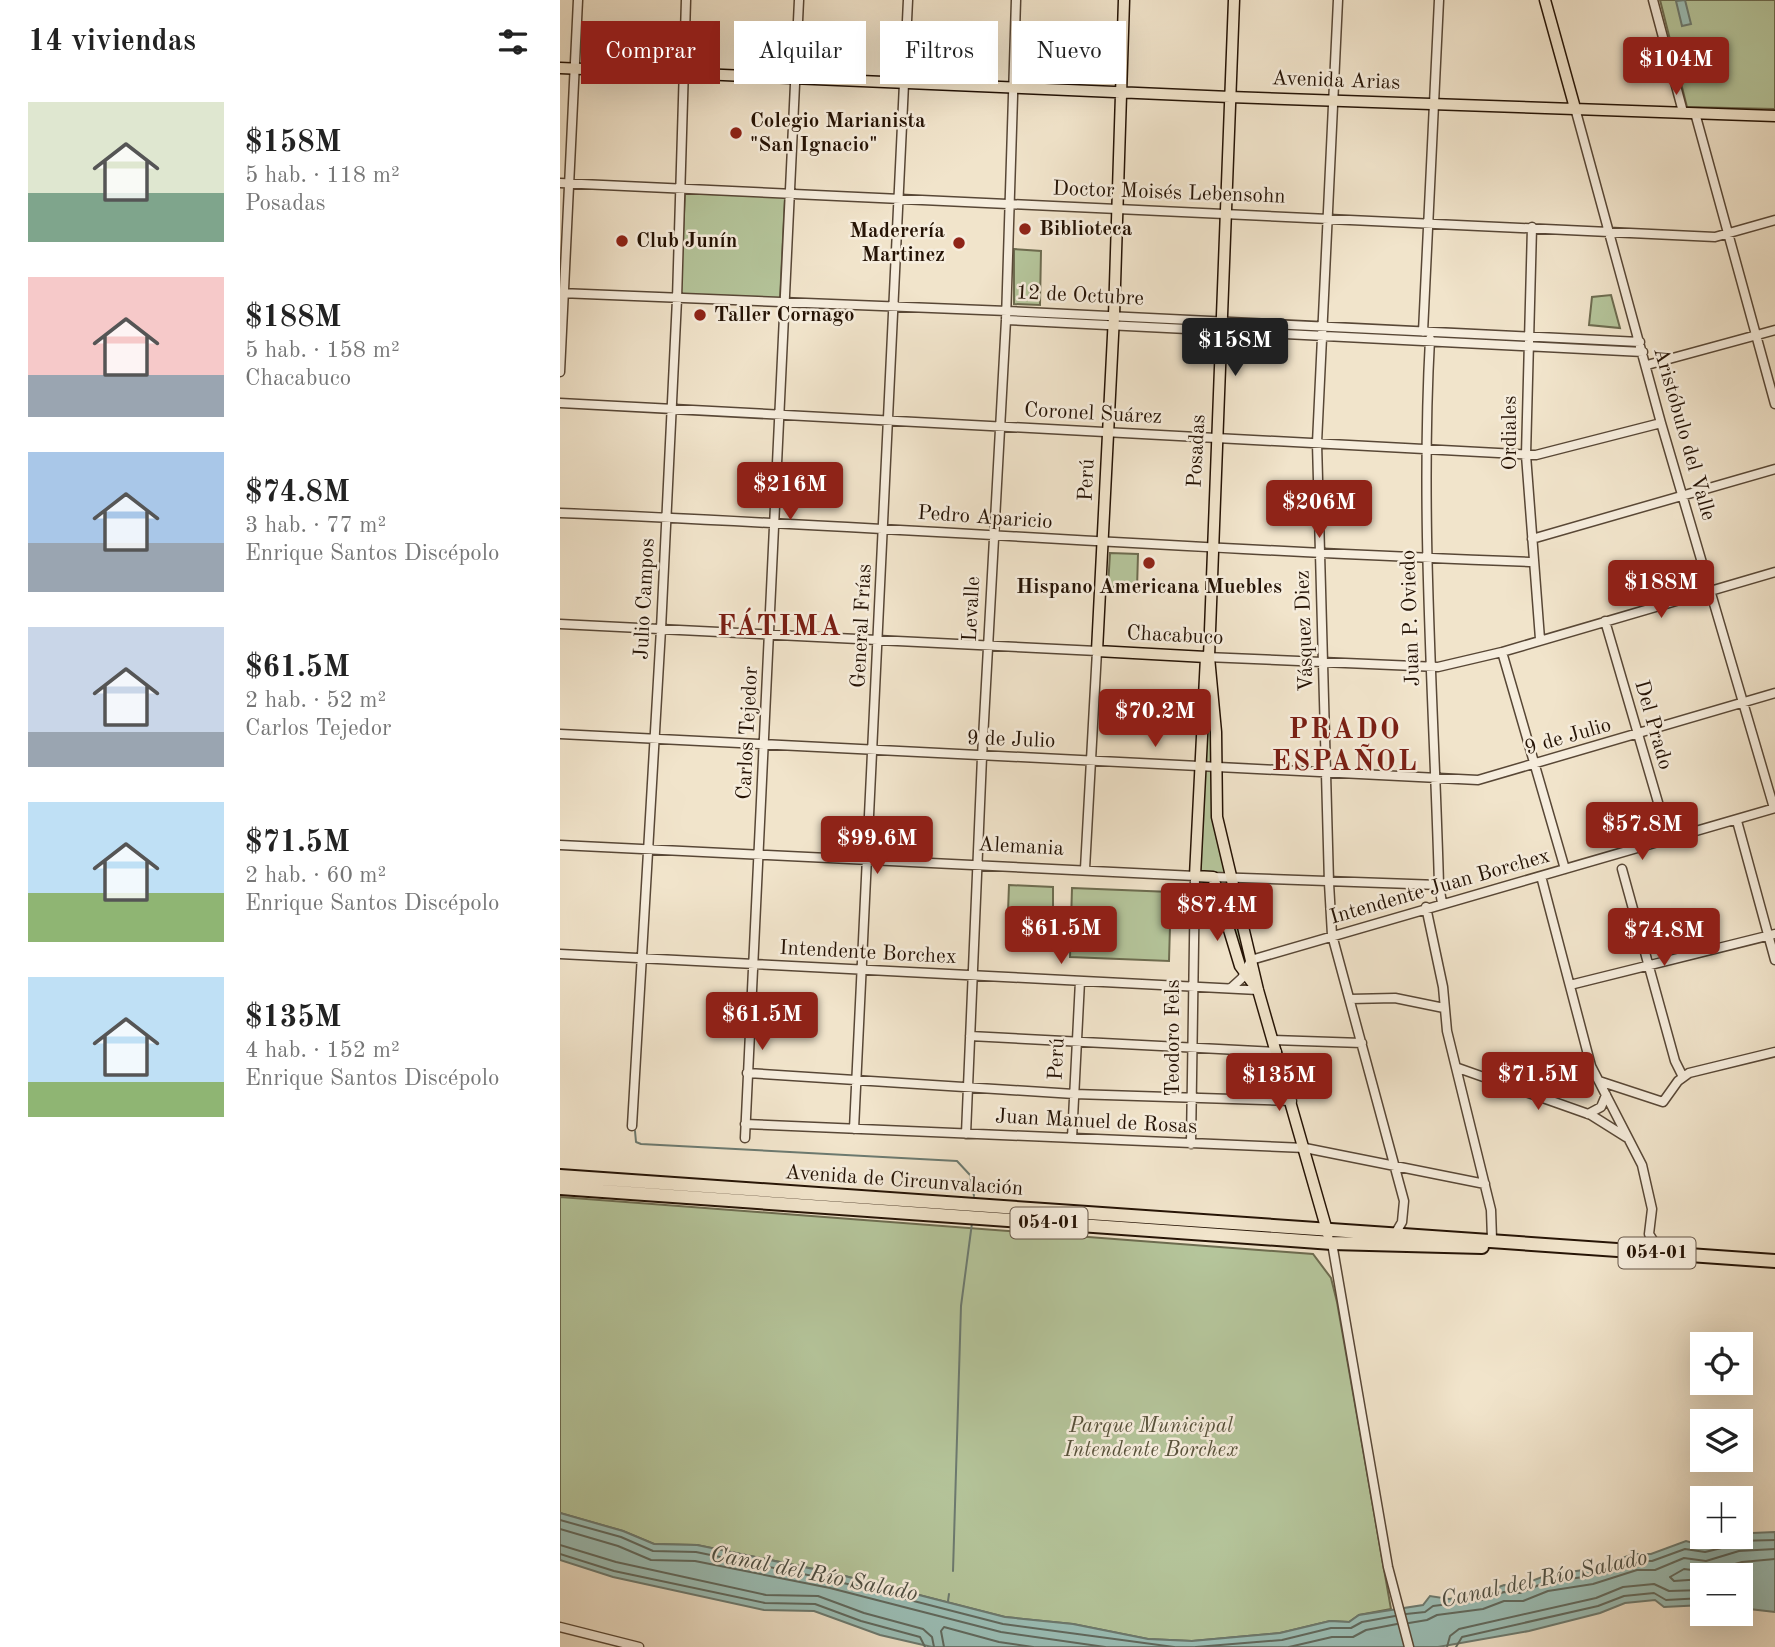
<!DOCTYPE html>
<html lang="es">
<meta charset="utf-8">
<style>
body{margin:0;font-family:"Old Standard TT",serif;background:#f2f2f2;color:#222;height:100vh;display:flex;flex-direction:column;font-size:26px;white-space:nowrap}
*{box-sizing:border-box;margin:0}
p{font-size:23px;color:#767676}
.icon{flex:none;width:38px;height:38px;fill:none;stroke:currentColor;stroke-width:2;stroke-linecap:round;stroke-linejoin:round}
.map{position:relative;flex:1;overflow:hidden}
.side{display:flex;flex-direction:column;background:#fff;width:560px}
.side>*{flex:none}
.banner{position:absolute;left:21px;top:21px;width:665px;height:63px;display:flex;gap:14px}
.buttons{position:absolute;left:1130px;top:1332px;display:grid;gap:14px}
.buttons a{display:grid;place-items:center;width:63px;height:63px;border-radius:0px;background:#fff;box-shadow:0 7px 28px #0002;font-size:35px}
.price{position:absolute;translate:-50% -60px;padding:0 16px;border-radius:7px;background:#8f2418;color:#fff;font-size:23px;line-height:46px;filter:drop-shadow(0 2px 4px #0008)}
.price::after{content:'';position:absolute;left:50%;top:42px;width:21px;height:16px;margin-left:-10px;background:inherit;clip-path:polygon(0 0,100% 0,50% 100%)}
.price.active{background:#222;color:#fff}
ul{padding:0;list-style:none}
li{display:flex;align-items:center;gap:21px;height:175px;padding:0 28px}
li span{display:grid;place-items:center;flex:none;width:196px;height:140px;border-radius:0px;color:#555}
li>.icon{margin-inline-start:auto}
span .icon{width:84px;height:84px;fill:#fffc;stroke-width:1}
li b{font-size:30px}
h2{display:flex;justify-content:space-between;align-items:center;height:84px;padding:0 28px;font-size:30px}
.tag{padding:0 24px;border-radius:0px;background:#fff;box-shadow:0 7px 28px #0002;font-size:24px;line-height:63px}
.tag.active{background:#8f2418;color:#fff}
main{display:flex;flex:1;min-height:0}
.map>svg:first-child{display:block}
</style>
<main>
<section class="side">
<h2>14 viviendas<svg class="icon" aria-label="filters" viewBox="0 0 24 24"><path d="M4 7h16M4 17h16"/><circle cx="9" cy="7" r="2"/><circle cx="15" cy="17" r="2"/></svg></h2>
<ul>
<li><span style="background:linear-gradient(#dfe7d0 65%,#7fa58c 0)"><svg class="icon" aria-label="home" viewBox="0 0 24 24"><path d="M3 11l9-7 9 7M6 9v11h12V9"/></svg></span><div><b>$158M</b><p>5 hab. · 118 m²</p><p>Posadas</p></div></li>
<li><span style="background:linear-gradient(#f6c9c9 70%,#9aa5b1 0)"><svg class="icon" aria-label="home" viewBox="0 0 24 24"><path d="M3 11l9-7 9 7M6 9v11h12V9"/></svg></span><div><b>$188M</b><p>5 hab. · 158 m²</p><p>Chacabuco</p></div></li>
<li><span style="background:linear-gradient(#a9c7e8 65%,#9aa5b1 0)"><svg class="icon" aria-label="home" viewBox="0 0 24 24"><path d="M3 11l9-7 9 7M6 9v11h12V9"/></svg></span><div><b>$74.8M</b><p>3 hab. · 77 m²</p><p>Enrique Santos Discépolo</p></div></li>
<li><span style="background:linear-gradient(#c9d6e8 75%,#9aa5b1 0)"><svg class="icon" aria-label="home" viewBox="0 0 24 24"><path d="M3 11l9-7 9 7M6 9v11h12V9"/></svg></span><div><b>$61.5M</b><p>2 hab. · 52 m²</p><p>Carlos Tejedor</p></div></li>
<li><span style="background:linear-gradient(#bfe0f5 65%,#8fb573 0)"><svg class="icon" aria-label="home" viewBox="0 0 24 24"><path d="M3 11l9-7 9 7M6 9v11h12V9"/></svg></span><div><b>$71.5M</b><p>2 hab. · 60 m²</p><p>Enrique Santos Discépolo</p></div></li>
<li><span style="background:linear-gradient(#bfe0f5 75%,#8fb573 0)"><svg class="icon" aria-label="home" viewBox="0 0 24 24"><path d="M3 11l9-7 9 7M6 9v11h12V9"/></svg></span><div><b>$135M</b><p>4 hab. · 152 m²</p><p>Enrique Santos Discépolo</p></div></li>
</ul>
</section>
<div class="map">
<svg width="1215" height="1647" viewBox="0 0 1215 1647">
<rect width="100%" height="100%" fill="#f1e4cb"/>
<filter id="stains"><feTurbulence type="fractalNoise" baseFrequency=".00286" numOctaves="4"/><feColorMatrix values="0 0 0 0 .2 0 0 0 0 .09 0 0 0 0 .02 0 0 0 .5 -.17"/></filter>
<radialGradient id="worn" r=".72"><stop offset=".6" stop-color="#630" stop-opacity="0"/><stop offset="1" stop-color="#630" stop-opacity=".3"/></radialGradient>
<path fill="#b5c59b" stroke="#6d6c50" stroke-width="2" d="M 1100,0 L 1215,0 L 1215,109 L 1127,107 Z
M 125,193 L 225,197 L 220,299 L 120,295 Z
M 454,249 L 481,251 L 480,305 L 454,304 Z
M 1051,295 L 1060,328 L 1029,325 L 1032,297 Z
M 550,553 L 578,554 L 577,589 L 548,587 Z
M 646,676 L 651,677 L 657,817 L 691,960 L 683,973 L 653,877 L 635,876 Z
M 449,885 L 493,887 L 493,913 L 448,912 Z
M 512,888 L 611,892 L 609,961 L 510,957 Z
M 447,916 L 492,918 L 491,944 L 446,942 Z
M 0,1197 L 753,1254 L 771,1278 L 777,1302 L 831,1609 L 799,1615 L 789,1622 L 770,1621 L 720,1633 L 632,1641 L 588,1639 L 513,1624 L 445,1617 L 273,1573 L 137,1545 L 94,1544 L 63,1531 L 0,1513 Z"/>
<path fill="#9bbfb7" stroke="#6c7a70" stroke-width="2" d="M 1125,0 L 1131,24 L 1122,26 L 1116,1 Z
M 0,1513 L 63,1531 L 94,1544 L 137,1545 L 273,1573 L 445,1617 L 513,1624 L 588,1639 L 632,1641 L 720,1633 L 770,1621 L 789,1622 L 799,1615 L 863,1605 L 870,1596 L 889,1599 L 920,1594 L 944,1585 L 958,1586 L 985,1576 L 1029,1569 L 1074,1554 L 1091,1554 L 1126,1541 L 1144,1546 L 1192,1533 L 1215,1532 L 1215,1612 L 1181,1608 L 1181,1575 L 1143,1575 L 1143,1605 L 1104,1607 L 1095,1600 L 1065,1603 L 1040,1613 L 969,1631 L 878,1647 L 372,1647 L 320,1635 L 254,1611 L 204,1610 L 53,1577 L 0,1560 Z"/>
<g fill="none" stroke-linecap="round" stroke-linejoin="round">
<path stroke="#60695e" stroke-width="2" d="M 0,1520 L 61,1537 L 93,1551 L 136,1552 L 272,1580 L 443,1624 L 614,1647
M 0,1529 L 58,1546 L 91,1560 L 135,1561 L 270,1588 L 441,1632 L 545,1647
M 0,1545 L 56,1562 L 206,1595 L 258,1596 L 304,1613 L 363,1629 L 372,1637 L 374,1647
M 0,1554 L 54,1571 L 205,1603 L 255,1604 L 301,1621 L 360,1637 L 365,1647
M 1143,1579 L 1114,1581 L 1110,1577 L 1124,1569 L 1147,1572 L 1182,1562 L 1215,1559
M 846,1614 L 865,1612 L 873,1606 L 921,1600 L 944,1592 L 960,1593 L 986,1582 L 1031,1576 L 1076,1561 L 1092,1561 L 1125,1549 L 1145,1552 L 1170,1546 L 1176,1541 L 1215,1540
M 849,1623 L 867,1620 L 877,1615 L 923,1609 L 944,1601 L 963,1601 L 988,1591 L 1033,1584 L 1077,1570 L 1095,1570 L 1124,1558 L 1146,1561 L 1179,1551 L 1215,1549
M 384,1647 L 381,1631 L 384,1627 L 439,1642 L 473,1647
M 636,1647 L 722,1640 L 771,1628 L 791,1628 L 802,1622 L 835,1616
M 729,1647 L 772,1637 L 793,1637 L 806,1630 L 837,1624
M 887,1647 L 890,1636 L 899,1629 L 1036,1598 L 1063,1587 L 1094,1584 L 1109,1591 L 1143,1590
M 896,1647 L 902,1637 L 1038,1606 L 1064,1596 L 1094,1593 L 1106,1600 L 1143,1598"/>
<path stroke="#6c7a70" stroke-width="2" d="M 75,1131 L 76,1142 L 81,1144 L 397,1161 L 410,1175 L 414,1196
M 393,1571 L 401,1306 L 412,1223
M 388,1601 L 389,1594"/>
<defs>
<path id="minor" d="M 778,0 L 757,443 L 769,883 L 772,935 L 844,1201 L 842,1222 L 835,1234
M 1093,0 L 1123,112
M 1015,108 L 1101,423 L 1214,808
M 1135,113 L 1215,404
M 0,183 L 1155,237 L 1215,220
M 972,227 L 966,455 L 980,639
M 0,293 L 447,311 L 1080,342
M 446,320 L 1083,352
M 863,332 L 879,0
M 870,339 C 860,522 874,703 879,885 L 882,903
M 1087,365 L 1215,330
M 0,372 L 18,0
M 0,403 L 976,455 L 1101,423
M 0,513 C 325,526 649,551 974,562
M 972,539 L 1215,469
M 1045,621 L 1109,840
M 0,624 L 537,651 L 525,869
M 942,652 L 1005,869
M 646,657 L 878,667 L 942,652 L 1215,572
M 0,734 L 918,780 L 1215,693
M 1177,821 L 1215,960
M 0,845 L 635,876 L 631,1144
M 1062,869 L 1115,1061 L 1123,1077
M 981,876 L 1031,1066 L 1082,1165 L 1092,1209 L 1089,1234 L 1101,1253
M 653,877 L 879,885
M 866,907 L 883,987 L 887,1031 L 931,1210 L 932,1239
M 0,954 L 698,990
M 1010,985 L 1215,934
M 671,988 L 682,978 L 691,960 L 1215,808
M 790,999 L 835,998 L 884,1008
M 410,1036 L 717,1052
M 713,1040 L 802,1043
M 898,1068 L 1031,1115 L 1066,1137
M 187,1073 L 514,1094 L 732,1101
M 1039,1081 L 1103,1102 L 1118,1081 L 1129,1073 L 1215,1052
M 1028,1114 L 1041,1107 L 1046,1095
M 185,1124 L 745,1148 L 925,1184
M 72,1126 L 101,629 L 117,299 L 126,0
M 294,1129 L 348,0
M 406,1134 L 422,757 L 446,320 L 456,0
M 185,1138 L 239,0
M 512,1138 L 520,981
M 772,1243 L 828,1567 L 849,1647
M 0,1627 L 79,1647"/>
<path id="major" d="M 564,0 L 554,316 L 537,651 L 646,657 L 635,876 L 653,877 L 680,966 L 697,989
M 674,0 L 649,657 L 656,732 L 657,817 L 698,990 L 768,1234
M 985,0 L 1015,108
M 0,68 L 670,97 L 1215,116"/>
<path id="highway" d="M 0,1176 L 1215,1261
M 0,1188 L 772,1243 L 922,1247"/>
</defs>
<use href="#minor" stroke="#584736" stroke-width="11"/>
<use href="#major" stroke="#251305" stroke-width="13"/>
<use href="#highway" stroke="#251305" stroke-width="16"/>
<use href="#minor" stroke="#f6eddd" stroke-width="8"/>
<use href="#major" stroke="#f1e4cb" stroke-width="10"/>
<use href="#highway" stroke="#f1e4cb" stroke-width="12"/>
</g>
<g fill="#8f2418" stroke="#f6eddd" stroke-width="2.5">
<circle cx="176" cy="133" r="7"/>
<circle cx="465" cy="229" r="7"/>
<circle cx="62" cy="241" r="7"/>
<circle cx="399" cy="243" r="7"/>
<circle cx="140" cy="315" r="7"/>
<circle cx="589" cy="563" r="7"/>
</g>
<g text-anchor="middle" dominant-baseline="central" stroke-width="5" stroke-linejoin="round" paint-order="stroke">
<g fill="#f6eddd" stroke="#645446" stroke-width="2">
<rect x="450.5" y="1207.5" width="77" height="31" rx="5"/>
<rect x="1058.5" y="1237.5" width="77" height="31" rx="5"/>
</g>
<g font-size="19" font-weight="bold" fill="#251305">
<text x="489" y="1223">054-01</text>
<text x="1097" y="1253">054-01</text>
</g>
<g font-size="21" fill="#251305" stroke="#f6eddd">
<text transform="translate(776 81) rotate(2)">Avenida Arias</text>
<text transform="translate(609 193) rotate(2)">Doctor Moisés Lebensohn</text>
<text transform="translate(520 296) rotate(3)">12 de Octubre</text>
<text transform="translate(533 414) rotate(3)">Coronel Suárez</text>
<text transform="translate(950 433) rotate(-90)">Ordiales</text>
<text transform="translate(1124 434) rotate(74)">Aristóbulo del Valle</text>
<text transform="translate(637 451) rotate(-87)">Posadas</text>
<text transform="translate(527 480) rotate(-87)">Perú</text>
<text transform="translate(425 518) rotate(4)">Pedro Aparicio</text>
<text transform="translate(85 599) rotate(-87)">Julio Campos</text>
<text transform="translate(412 609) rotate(-87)">Levalle</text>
<text transform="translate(851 618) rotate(-92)">Juan P. Oviedo</text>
<text transform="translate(302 626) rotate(-87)">General Frías</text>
<text transform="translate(745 631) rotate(-92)">Vásquez Diez</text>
<text transform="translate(615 636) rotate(3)">Chacabuco</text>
<text transform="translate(1093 725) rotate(74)">Del Prado</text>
<text transform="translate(188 733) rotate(-87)">Carlos Tejedor</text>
<text transform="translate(1008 737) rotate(-16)">9 de Julio</text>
<text transform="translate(451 740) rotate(2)">9 de Julio</text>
<text transform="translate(461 847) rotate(3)">Alemania</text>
<text transform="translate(880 887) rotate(-16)">Intendente Juan Borchex</text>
<text transform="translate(308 953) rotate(3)">Intendente Borchex</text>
<text transform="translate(613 1038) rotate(-90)">Teodoro Fels</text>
<text transform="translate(497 1059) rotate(-87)">Perú</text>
<text transform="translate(536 1122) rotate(3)">Juan Manuel de Rosas</text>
<text transform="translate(344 1181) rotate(4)">Avenida de Circunvalación</text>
</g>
<g font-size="21" font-weight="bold" fill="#251305" stroke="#f6eddd" text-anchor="start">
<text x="190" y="121">Colegio Marianista<tspan x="190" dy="24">"San Ignacio"</tspan></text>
<text x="479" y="229">Biblioteca</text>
<text x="385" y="231" text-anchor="end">Maderería<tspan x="385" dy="24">Martinez</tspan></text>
<text x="76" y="241">Club Junín</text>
<text x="154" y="315">Taller Cornago</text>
<text x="589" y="587" text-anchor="middle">Hispano Americana Muebles</text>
</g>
<g font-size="21" font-style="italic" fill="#57513a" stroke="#f6eddd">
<text x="591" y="1426">Parque Municipal<tspan x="591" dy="24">Intendente Borchex</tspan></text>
</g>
<g font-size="23" font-style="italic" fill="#4e4f43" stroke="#f6eddd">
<text transform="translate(254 1574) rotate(11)">Canal del Río Salado</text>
<text transform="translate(984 1579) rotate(-12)">Canal del Río Salado</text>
</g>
<g font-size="28" font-weight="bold" letter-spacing="2" fill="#7a1f14" stroke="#f6eddd">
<text x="220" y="628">FÁTIMA</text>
<text x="785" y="731">PRADO<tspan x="785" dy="32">ESPAÑOL</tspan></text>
</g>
</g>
<rect width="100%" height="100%" filter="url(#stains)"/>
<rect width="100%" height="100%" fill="url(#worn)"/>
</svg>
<div class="buttons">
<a><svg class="icon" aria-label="locate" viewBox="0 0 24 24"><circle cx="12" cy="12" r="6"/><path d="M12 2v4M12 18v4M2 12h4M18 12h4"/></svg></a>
<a><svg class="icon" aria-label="layers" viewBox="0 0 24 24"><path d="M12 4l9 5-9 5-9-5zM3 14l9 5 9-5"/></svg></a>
<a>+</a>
<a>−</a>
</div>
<b class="price" style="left:1116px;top:97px">$104M</b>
<b class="price active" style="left:675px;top:378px">$158M</b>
<b class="price" style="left:230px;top:522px">$216M</b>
<b class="price" style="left:759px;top:540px">$206M</b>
<b class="price" style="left:1101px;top:620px">$188M</b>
<b class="price" style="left:595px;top:749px">$70.2M</b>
<b class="price" style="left:1082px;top:862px">$57.8M</b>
<b class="price" style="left:317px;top:876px">$99.6M</b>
<b class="price" style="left:657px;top:943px">$87.4M</b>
<b class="price" style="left:501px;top:966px">$61.5M</b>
<b class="price" style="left:1104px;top:968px">$74.8M</b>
<b class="price" style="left:202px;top:1052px">$61.5M</b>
<b class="price" style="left:978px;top:1112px">$71.5M</b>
<b class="price" style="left:719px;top:1113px">$135M</b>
<div class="banner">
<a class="tag active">Comprar</a>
<a class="tag">Alquilar</a>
<a class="tag">Filtros</a>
<a class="tag">Nuevo</a>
</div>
</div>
</main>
